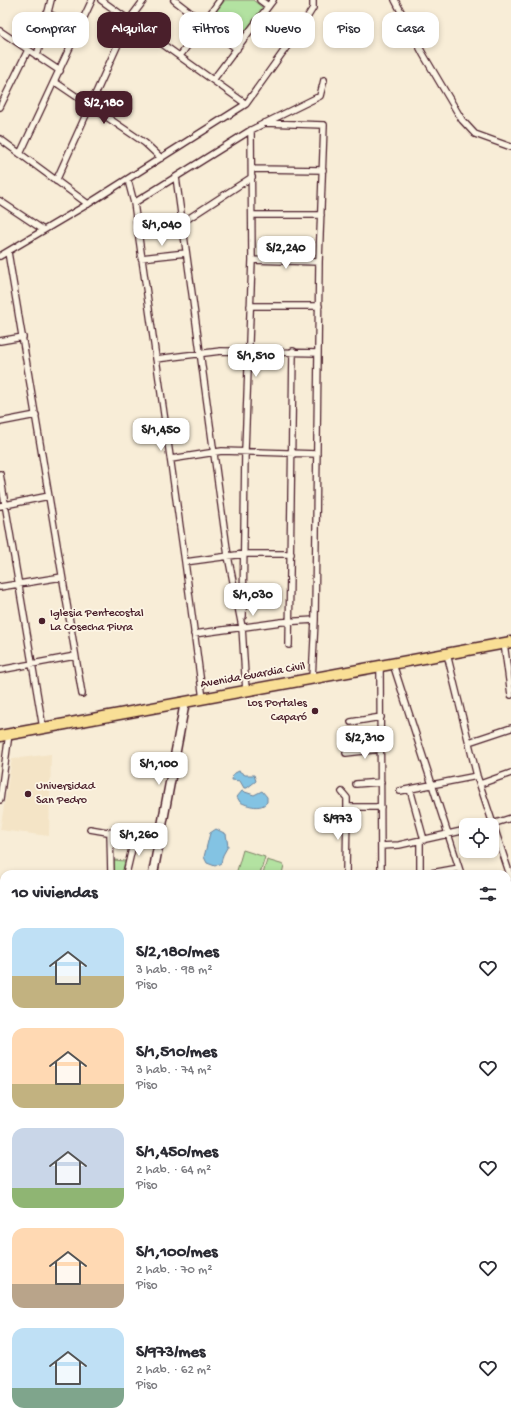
<!DOCTYPE html>
<html lang="es">
<meta charset="utf-8">
<style>
body{margin:0;font-family:"Gochi Hand",sans-serif;background:#f2f2f3;color:#2b2b33;height:100vh;display:flex;flex-direction:column;font-size:15px;white-space:nowrap}
*{box-sizing:border-box;margin:0}
p{font-size:13px;color:#7c7c81}
.icon{flex:none;width:22px;height:22px;fill:none;stroke:currentColor;stroke-width:2;stroke-linecap:round;stroke-linejoin:round}
.map{position:relative;flex:1;overflow:hidden}
.sheet{position:absolute;left:0px;top:870px;width:511px;height:556px;display:flex;flex-direction:column;background:#fff;border-radius:12px 12px 0 0;box-shadow:0 2px 6px #0003}
.sheet>*{flex:none}
.guide{position:absolute;left:12px;top:12px;width:487px;height:36px;display:flex;gap:8px}
.tools{position:absolute;left:459px;top:818px;display:grid;gap:8px}
.tools a{display:grid;place-items:center;width:40px;height:40px;border-radius:8px;background:#fff;box-shadow:0 2px 6px #0003;font-size:20px}
.price{position:absolute;translate:-50% -34px;padding:0 9px;border-radius:8px;background:#fff;color:#222;font-size:13px;line-height:26px;filter:drop-shadow(0 1px 2px #0008)}
.price::after{content:'';position:absolute;left:50%;top:24px;width:12px;height:9px;margin-left:-6px;background:inherit;clip-path:polygon(0 0,100% 0,50% 100%)}
.price.selected{background:#4a1f2b;color:#fff}
ul{padding:0;list-style:none}
li{display:flex;align-items:center;gap:12px;height:100px;padding:0 12px}
li span{display:grid;place-items:center;flex:none;width:112px;height:80px;border-radius:12px;color:#555}
li>.icon{margin-inline-start:auto}
span .icon{width:48px;height:48px;fill:#fffc;stroke-width:1}
li b{font-size:17px}
h2{display:flex;justify-content:space-between;align-items:center;height:48px;padding:0 12px;font-size:17px}
.tag{padding:0 14px;border-radius:12px;background:#fff;box-shadow:0 2px 6px #0003;font-size:14px;line-height:36px}
.tag.selected{background:#4a1f2b;color:#fff}
.map>svg:first-child{display:block}
</style>
<div class="map">
<svg width="511" height="1426" viewBox="0 0 511 1426">
<rect width="100%" height="100%" fill="#f8edd7"/>
<filter id="ink" filterUnits="userSpaceOnUse"><feTurbulence type="fractalNoise" baseFrequency=".025" numOctaves="2"/><feDisplacementMap in="SourceGraphic" scale="8" xChannelSelector="R" yChannelSelector="G"/><feConvolveMatrix kernelMatrix="1 2 1 2 8 2 1 2 1" color-interpolation-filters="sRGB"/></filter>
<g filter="url(#ink)">
<path fill="#f4e4c6" d="M 51,754 L 49,836 L 0,830 L 12,759 Z"/>
<path fill="#b3e2a1" stroke="#7e8066" d="M 225,0 L 253,0 L 263,8 L 235,44 L 207,23 Z
M 243,850 L 265,857 L 260,874 L 236,874 Z
M 114,860 L 125,861 L 122,874 L 114,874 Z
M 267,860 L 284,865 L 282,874 L 263,874 Z"/>
<path fill="#83c3e3" stroke="#6c8199" d="M 239,771 L 245,775 L 254,775 L 256,781 L 247,788 L 244,788 L 240,781 L 232,780 L 233,774 Z
M 242,791 L 254,795 L 262,791 L 267,797 L 267,802 C 261,810 248,806 240,802 L 237,797 Z
M 216,829 L 226,834 L 228,846 L 223,855 L 221,863 L 215,866 L 207,863 L 204,857 L 210,833 Z"/>
<g fill="none" stroke-linecap="round" stroke-linejoin="round">
<defs>
<path id="street" d="M 101,0 L 246,104
M 174,0 L 237,49
M 260,0 L 268,6
M 395,0 L 423,54 L 462,120 L 475,134 L 511,147
M 47,13 L 79,28
M 0,31 L 60,71
M 37,56 L 51,0
M 180,56 L 220,0
M 213,80 L 273,0
M 55,82 L 145,143 L 161,158
M 0,107 L 28,50
M 264,123 L 324,125 L 319,262 L 315,620 L 312,679
M 0,139 L 88,204
M 20,154 L 92,0
M 253,169 L 323,170
M 176,177 L 228,556 L 242,627 L 246,691
M 56,181 L 129,20 L 144,0
M 129,184 L 134,203 L 185,562 L 203,699
M 0,201 L 42,229
M 134,203 L 251,130 L 320,96 L 324,80
M 252,215 L 321,215
M 183,222 L 252,177
M 8,252 L 82,694
M 0,256 L 88,204 L 246,104 L 303,24 L 313,8 L 313,0
M 141,258 L 186,253
M 252,260 L 319,262
M 250,306 L 319,306
M 0,341 L 23,337
M 156,359 L 221,351 L 318,353
M 0,422 L 36,415
M 171,459 L 222,451 L 317,454
M 0,474 L 43,728
M 0,506 L 49,496
M 185,562 L 244,554 L 291,554
M 0,587 L 62,577
M 243,616 L 245,451 L 252,260 L 251,130
M 194,634 L 281,622 L 315,620
M 504,643 L 511,695
M 289,645 L 293,351
M 447,654 L 477,776 L 511,878
M 393,664 L 461,874
M 380,666 L 381,874
M 0,670 L 75,656
M 351,722 L 381,717
M 469,742 L 511,728
M 346,753 L 381,749
M 356,784 L 381,782
M 480,784 L 511,773
M 410,789 L 424,840
M 400,791 L 477,776
M 342,792 L 347,798 L 347,807 L 381,807
M 0,800 L 9,734
M 489,825 L 511,818
M 90,829 L 159,841
M 110,833 L 111,874
M 381,846 L 399,845 L 466,830
M 126,874 L 135,836
M 346,874 L 347,807
M 420,874 L 420,841
M 426,874 L 459,868
M 0,1017 L 4,1018
M 0,1059 L 4,1060
M 0,1100 L 4,1100
M 0,1143 L 4,1143
M 507,1180 L 511,1180
M 2,1184 L 1,1279 L 4,1371
M 507,1230 L 511,1230
M 507,1281 L 511,1281
M 507,1330 L 511,1330
M 507,1370 L 511,1370
M 507,1419 L 511,1419
M 54,1422 L 54,1426
M 160,1422 L 160,1426
M 262,1422 L 262,1426
M 296,1422 L 297,1426
M 7,1426 L 7,1422
M 210,1426 L 210,1422
M 377,1426 L 377,1422
M 473,1426 L 473,1422"/>
<path id="secondary" d="M 153,874 L 185,702
M 105,1422 L 106,1426"/>
<path id="highway" d="M 0,736 L 511,642"/>
</defs>
<use href="#street" stroke="#4a1f2b" stroke-width="8"/>
<use href="#secondary" stroke="#4a1f2b" stroke-width="11"/>
<use href="#highway" stroke="#4a1f2b" stroke-width="13"/>
<use href="#street" stroke="#fcf5e5" stroke-width="5.5"/>
<use href="#secondary" stroke="#fcf5e5" stroke-width="8"/>
<use href="#highway" stroke="#f9df96" stroke-width="10"/>
</g>
</g>
<g fill="#4a1f2b" stroke="#fcf5e5" stroke-width="1.5">
<circle cx="42" cy="621" r="4"/>
<circle cx="315" cy="711" r="4"/>
<circle cx="28" cy="794" r="4"/>
</g>
<g text-anchor="middle" dominant-baseline="central" stroke-width="3.5" stroke-linejoin="round" paint-order="stroke">
<g font-size="12" fill="#4a1f2b" stroke="#fcf5e5" text-anchor="start">
<text x="50" y="614">Iglesia Pentecostal<tspan x="50" dy="14">La Cosecha Piura</tspan></text>
<text x="307" y="704" text-anchor="end">Los Portales<tspan x="307" dy="14">Caparó</tspan></text>
<text x="36" y="787">Universidad<tspan x="36" dy="14">San Pedro</tspan></text>
</g>
<g font-size="12" fill="#4a1f2b" stroke="#fcf5e5">
<text transform="translate(253 676) rotate(-10)">Avenida Guardia Civil</text>
</g>
</g>
</svg>
<div class="tools">
<a><svg class="icon" aria-label="locate" viewBox="0 0 24 24"><circle cx="12" cy="12" r="6"/><path d="M12 2v4M12 18v4M2 12h4M18 12h4"/></svg></a>
</div>
<b class="price selected" style="left:104px;top:125px">S/2,180</b>
<b class="price" style="left:162px;top:247px">S/1,040</b>
<b class="price" style="left:286px;top:270px">S/2,240</b>
<b class="price" style="left:256px;top:378px">S/1,510</b>
<b class="price" style="left:161px;top:452px">S/1,450</b>
<b class="price" style="left:253px;top:617px">S/1,030</b>
<b class="price" style="left:365px;top:760px">S/2,310</b>
<b class="price" style="left:159px;top:786px">S/1,100</b>
<b class="price" style="left:338px;top:841px">S/973</b>
<b class="price" style="left:139px;top:857px">S/1,260</b>
<div class="guide">
<a class="tag">Comprar</a>
<a class="tag selected">Alquilar</a>
<a class="tag">Filtros</a>
<a class="tag">Nuevo</a>
<a class="tag">Piso</a>
<a class="tag">Casa</a>
</div>
<section class="sheet">
<h2>10 viviendas<svg class="icon" aria-label="filters" viewBox="0 0 24 24"><path d="M4 7h16M4 17h16"/><circle cx="9" cy="7" r="2"/><circle cx="15" cy="17" r="2"/></svg></h2>
<ul>
<li><span style="background:linear-gradient(#bfe0f5 60%,#c2b280 0)"><svg class="icon" aria-label="home" viewBox="0 0 24 24"><path d="M3 11l9-7 9 7M6 9v11h12V9"/></svg></span><div><b>S/2,180/mes</b><p>3 hab. · 98 m²</p><p>Piso</p></div><svg class="icon" aria-label="heart" viewBox="0 0 24 24"><path d="M12 20l-8-8c-3-5 5-10 8-4 3-6 11-1 8 4z"/></svg></li>
<li><span style="background:linear-gradient(#ffd9b3 70%,#c2b280 0)"><svg class="icon" aria-label="home" viewBox="0 0 24 24"><path d="M3 11l9-7 9 7M6 9v11h12V9"/></svg></span><div><b>S/1,510/mes</b><p>3 hab. · 74 m²</p><p>Piso</p></div><svg class="icon" aria-label="heart" viewBox="0 0 24 24"><path d="M12 20l-8-8c-3-5 5-10 8-4 3-6 11-1 8 4z"/></svg></li>
<li><span style="background:linear-gradient(#c9d6e8 75%,#8fb573 0)"><svg class="icon" aria-label="home" viewBox="0 0 24 24"><path d="M3 11l9-7 9 7M6 9v11h12V9"/></svg></span><div><b>S/1,450/mes</b><p>2 hab. · 64 m²</p><p>Piso</p></div><svg class="icon" aria-label="heart" viewBox="0 0 24 24"><path d="M12 20l-8-8c-3-5 5-10 8-4 3-6 11-1 8 4z"/></svg></li>
<li><span style="background:linear-gradient(#ffd9b3 70%,#b9a48a 0)"><svg class="icon" aria-label="home" viewBox="0 0 24 24"><path d="M3 11l9-7 9 7M6 9v11h12V9"/></svg></span><div><b>S/1,100/mes</b><p>2 hab. · 70 m²</p><p>Piso</p></div><svg class="icon" aria-label="heart" viewBox="0 0 24 24"><path d="M12 20l-8-8c-3-5 5-10 8-4 3-6 11-1 8 4z"/></svg></li>
<li><span style="background:linear-gradient(#bfe0f5 75%,#7fa58c 0)"><svg class="icon" aria-label="home" viewBox="0 0 24 24"><path d="M3 11l9-7 9 7M6 9v11h12V9"/></svg></span><div><b>S/973/mes</b><p>2 hab. · 62 m²</p><p>Piso</p></div><svg class="icon" aria-label="heart" viewBox="0 0 24 24"><path d="M12 20l-8-8c-3-5 5-10 8-4 3-6 11-1 8 4z"/></svg></li>
</ul>
</section>
</div>
